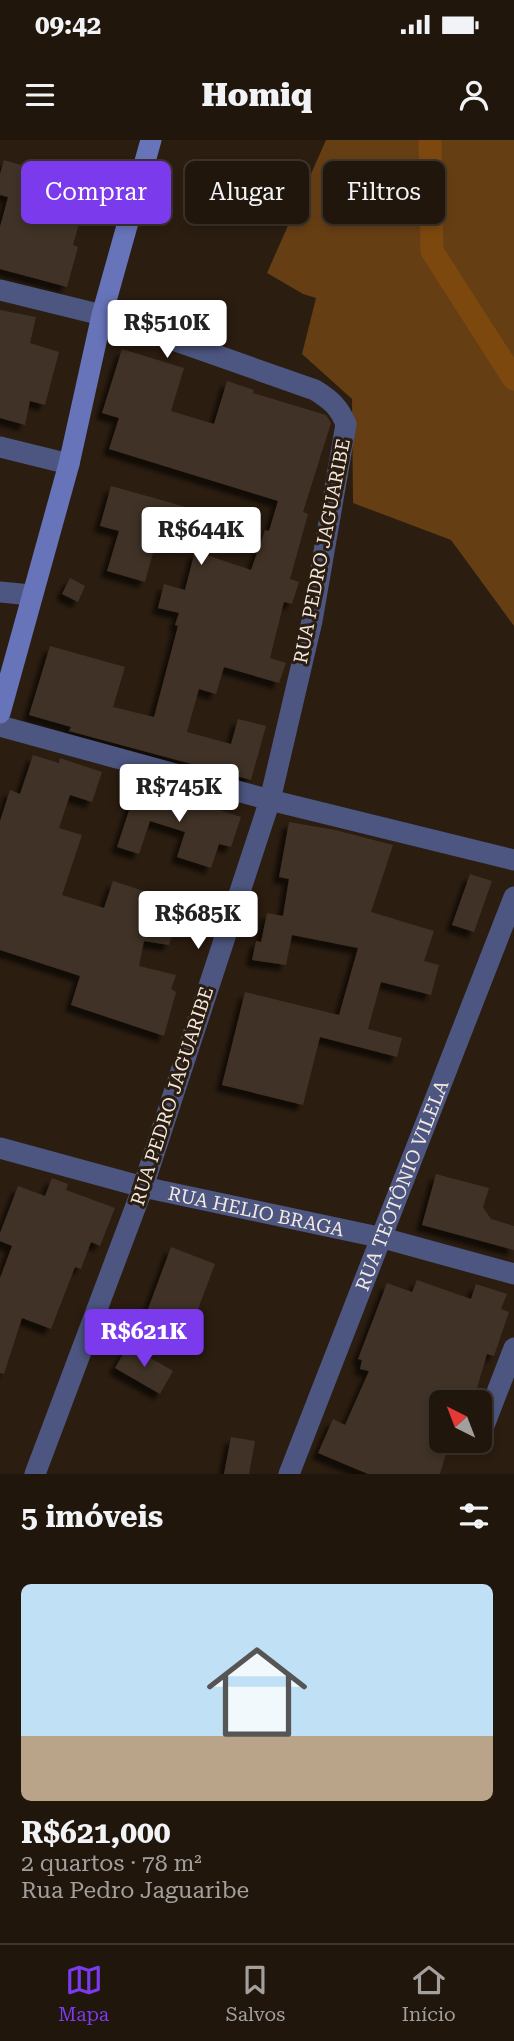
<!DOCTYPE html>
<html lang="pt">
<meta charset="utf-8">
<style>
body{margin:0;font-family:"Roboto Serif",serif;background:#281f15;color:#f1f3f6;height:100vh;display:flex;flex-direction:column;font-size:26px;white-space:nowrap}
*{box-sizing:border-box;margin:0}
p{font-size:23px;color:#a29f9d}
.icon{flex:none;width:38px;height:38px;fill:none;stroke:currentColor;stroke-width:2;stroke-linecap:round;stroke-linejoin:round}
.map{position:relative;height:1334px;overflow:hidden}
.details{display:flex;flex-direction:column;background:#20160c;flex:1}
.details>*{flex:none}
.top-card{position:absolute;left:21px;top:21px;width:472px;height:63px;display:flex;gap:14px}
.needle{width:46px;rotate:318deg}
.tools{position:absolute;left:429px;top:1250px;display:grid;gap:14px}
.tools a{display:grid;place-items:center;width:63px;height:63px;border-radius:10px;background:#20160c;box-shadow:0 4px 10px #0003,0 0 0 2px #3d352d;font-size:35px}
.price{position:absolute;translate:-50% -60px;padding:0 16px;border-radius:7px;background:#fff;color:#222;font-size:23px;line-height:46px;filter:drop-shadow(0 2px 4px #0008)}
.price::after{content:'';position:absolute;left:50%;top:42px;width:21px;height:16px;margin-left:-10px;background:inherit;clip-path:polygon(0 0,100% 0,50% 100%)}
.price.on{background:#7c3aed;color:#fff}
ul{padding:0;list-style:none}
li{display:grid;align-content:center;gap:14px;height:371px;padding:0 21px}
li+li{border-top:2px solid #3d352d}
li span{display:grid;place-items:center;height:217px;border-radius:10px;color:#555}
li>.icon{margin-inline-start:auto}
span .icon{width:126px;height:126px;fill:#fffc;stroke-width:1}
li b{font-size:30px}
h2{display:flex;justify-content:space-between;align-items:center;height:84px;padding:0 21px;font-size:30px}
.chip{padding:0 24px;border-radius:10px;background:#20160c;box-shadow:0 4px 10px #0003,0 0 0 2px #3d352d;font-size:24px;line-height:63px}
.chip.on{background:#7c3aed;color:#fff}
.status{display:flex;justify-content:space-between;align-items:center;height:49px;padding:0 35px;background:#20160c;direction:ltr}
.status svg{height:19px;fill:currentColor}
header{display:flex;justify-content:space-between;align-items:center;height:91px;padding:0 21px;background:#20160c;font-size:32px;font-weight:800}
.menu{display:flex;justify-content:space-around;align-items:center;height:98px;border-top:2px solid #3d352d;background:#20160c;font-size:19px;color:#a29f9d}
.menu a{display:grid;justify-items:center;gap:4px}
.menu .on{color:#7c3aed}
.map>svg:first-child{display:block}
</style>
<div class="status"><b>09:42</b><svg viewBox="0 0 49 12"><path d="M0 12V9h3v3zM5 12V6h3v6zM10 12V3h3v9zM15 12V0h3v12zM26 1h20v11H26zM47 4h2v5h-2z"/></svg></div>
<header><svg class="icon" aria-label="menu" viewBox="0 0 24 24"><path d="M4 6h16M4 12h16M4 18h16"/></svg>Homiq<svg class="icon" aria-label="person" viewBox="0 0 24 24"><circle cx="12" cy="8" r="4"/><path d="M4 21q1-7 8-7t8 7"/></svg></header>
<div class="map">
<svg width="514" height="1334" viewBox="0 0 514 1334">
<defs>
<filter id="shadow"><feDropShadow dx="-6" dy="6" stdDeviation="2" flood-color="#0009"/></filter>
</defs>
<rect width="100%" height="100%" fill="#2b1d10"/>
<path fill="#663e14" d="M 326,0 L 514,0 L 514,486 L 451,400 L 353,363 L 352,259 L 302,214 L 316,158 L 303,154 L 267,133 Z"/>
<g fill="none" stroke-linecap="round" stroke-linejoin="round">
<path stroke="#7c480e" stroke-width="23" d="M 430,0 L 432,111 L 514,239"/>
</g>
<path fill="#413225" filter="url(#shadow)" d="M 4,20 L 90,45 L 73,105 L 78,107 L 67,147 L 0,129 L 0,87 L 8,57 L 0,55 L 0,34 Z
M 0,170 L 36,177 L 30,203 L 59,212 L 45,265 L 30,261 L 25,285 L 0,278 Z
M 122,209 L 184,228 L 171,271 L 214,284 L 227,241 L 254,250 L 253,253 L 326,275 L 331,283 L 303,372 L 308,374 L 290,439 L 299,442 L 292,464 L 284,462 L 270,518 L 286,523 L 279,543 L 224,527 L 216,554 L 199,549 L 187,592 L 231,604 L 238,579 L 266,586 L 251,640 L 69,591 L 71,587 L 29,575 L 50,506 L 125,527 L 113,567 L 154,577 L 178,486 L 175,485 L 179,473 L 158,468 L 164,444 L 185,450 L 195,411 L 251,430 L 265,390 L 269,391 L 278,361 L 109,309 L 119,278 L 102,273 Z
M 111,346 L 186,367 L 174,407 L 156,402 L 145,442 L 107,431 L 119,391 L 100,386 Z
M 70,438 L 85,446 L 78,462 L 62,454 Z
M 33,615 L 59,623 L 60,618 L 102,632 L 92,662 L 70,655 L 59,688 L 82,695 L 62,755 L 104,768 L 113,741 L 183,764 L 169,805 L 144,801 L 139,826 L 176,835 L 171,849 L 176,852 L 164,896 L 71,865 L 80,836 L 0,810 L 0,681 L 10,650 L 20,654 Z
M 138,643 L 241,677 L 231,707 L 219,704 L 211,728 L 177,717 L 185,692 L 150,681 L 139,714 L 117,707 Z
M 289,682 L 335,690 L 393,705 L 371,772 L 434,791 L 424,821 L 439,825 L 431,855 L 381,842 L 368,889 L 402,898 L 397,917 L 320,897 L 303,965 L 222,945 L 245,852 L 339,875 L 358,808 L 292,795 L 286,825 L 252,820 L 256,801 L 261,802 L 267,773 L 283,776 L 289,739 L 279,737 Z
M 470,734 L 492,741 L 474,792 L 452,785 Z
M 436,1034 L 489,1048 L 483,1067 L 491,1079 L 514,1086 L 514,1110 L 422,1085 Z
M 52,1038 L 68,1044 L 66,1050 L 115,1068 L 100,1106 L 91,1102 L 81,1129 L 75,1127 L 51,1189 L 22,1178 L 4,1234 L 0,1233 L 0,1138 L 12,1106 L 0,1101 L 0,1093 L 18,1046 L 45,1056 Z
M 171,1107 L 215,1124 L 192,1185 L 148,1169 Z
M 417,1140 L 471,1159 L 476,1144 L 507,1154 L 501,1169 L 509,1172 L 494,1216 L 487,1214 L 477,1248 L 484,1250 L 479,1262 L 441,1262 L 441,1300 L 450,1300 L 440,1334 L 368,1334 L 318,1313 L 333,1279 L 345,1285 L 369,1231 L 360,1229 L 362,1220 L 358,1219 L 387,1143 L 412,1152 Z
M 128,1205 L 173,1231 L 160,1254 L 115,1228 Z
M 231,1297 L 255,1301 L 249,1334 L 224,1334 Z"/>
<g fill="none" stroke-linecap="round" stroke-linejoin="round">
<g stroke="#4d5681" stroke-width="21">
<path d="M 0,150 L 102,175 L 315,250 C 331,260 339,267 346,284 L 312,481 L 270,660 L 143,1047 L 35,1334"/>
<path d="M 0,307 L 69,324"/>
<path d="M 0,452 L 31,455"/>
<path d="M 0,586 L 270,660 L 514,720"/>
<path id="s1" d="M 0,1008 L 143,1047 L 383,1098 L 514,1134"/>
<path d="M 480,1296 L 514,1208"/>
<path id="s2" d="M 289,1334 L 514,757"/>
</g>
<path stroke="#6774b9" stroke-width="21" d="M 0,573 L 69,324 L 102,175 L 151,0"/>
</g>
<g text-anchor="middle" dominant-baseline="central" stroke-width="6" stroke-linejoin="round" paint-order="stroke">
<g font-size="19" fill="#f3e9e0" stroke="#2b1d10">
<text transform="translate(322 411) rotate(-79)">RUA PEDRO JAGUARIBE</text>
<text transform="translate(172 956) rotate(-72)">RUA PEDRO JAGUARIBE</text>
<text stroke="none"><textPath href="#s2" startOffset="310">RUA TEOTÔNIO VILELA</textPath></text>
<text stroke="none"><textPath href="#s1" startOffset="264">RUA HELIO BRAGA</textPath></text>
</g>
</g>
</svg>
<div class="tools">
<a><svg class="needle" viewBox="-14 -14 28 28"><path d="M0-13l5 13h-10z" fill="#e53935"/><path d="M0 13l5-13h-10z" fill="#a29f9d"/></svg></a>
</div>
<b class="price" style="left:167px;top:220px">R$510K</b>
<b class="price" style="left:201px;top:427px">R$644K</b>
<b class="price" style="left:179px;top:684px">R$745K</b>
<b class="price" style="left:198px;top:811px">R$685K</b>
<b class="price on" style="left:144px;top:1229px">R$621K</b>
<div class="top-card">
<a class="chip on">Comprar</a>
<a class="chip">Alugar</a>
<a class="chip">Filtros</a>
</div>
</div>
<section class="details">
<h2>5 imóveis<svg class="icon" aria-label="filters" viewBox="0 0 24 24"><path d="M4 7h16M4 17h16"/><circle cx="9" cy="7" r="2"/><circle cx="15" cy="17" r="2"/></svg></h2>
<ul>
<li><span style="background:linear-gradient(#bfe0f5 70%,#b9a48a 0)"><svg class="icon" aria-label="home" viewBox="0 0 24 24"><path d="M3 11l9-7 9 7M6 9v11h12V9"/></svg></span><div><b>R$621,000</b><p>2 quartos · 78 m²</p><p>Rua Pedro Jaguaribe</p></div></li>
</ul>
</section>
<nav class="menu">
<a class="on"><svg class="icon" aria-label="map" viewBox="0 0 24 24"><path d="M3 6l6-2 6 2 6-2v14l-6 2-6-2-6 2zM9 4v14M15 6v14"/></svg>Mapa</a>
<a><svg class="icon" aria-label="saved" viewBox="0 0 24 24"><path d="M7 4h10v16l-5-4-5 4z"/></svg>Salvos</a>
<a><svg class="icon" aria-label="home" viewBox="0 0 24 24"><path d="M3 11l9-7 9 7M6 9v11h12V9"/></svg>Início</a>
</nav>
